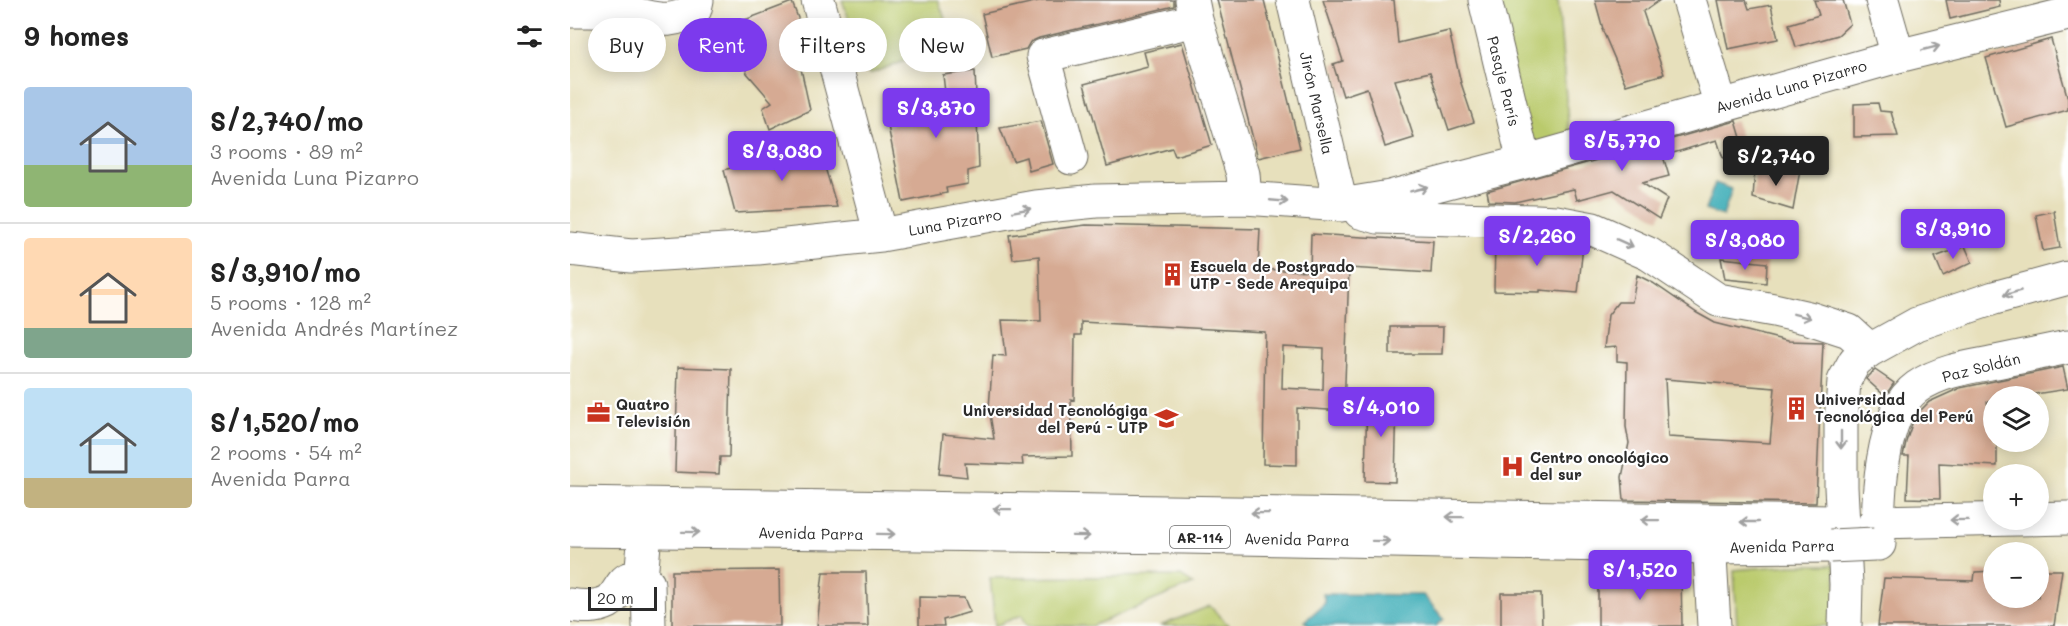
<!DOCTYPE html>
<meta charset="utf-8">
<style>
body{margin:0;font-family:Mali,sans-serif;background:#f6f6f6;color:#222;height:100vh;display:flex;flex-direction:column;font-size:22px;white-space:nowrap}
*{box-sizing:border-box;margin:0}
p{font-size:20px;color:#767676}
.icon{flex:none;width:33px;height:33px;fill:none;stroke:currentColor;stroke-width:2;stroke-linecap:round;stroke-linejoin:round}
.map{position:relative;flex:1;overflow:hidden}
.panel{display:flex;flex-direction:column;background:#fff;width:570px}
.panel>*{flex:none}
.guide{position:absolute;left:18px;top:18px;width:570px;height:54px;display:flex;gap:12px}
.tools{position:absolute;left:1413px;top:386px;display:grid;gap:12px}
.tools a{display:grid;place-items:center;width:66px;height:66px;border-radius:50%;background:#fff;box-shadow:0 3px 15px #0003;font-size:30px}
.scale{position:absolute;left:18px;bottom:15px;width:69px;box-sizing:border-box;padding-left:6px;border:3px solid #2b2b2b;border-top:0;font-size:16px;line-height:21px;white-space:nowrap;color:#2b2b2b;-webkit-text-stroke:4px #fff;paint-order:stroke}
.price{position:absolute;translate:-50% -51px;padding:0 14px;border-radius:6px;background:#7c3aed;color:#fff;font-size:20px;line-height:39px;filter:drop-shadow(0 2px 3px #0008)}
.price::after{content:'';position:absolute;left:50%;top:36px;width:18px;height:14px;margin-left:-9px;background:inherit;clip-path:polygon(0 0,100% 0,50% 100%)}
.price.current{background:#222;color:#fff}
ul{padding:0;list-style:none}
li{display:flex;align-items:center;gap:18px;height:150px;padding:0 24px}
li+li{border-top:2px solid #e0e0e0}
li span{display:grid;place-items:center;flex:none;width:168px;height:120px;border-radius:6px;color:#555}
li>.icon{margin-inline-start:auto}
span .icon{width:72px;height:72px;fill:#fffc;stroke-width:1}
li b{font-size:26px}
h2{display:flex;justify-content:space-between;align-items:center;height:72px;padding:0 24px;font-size:26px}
.tag{padding:0 21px;border-radius:27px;background:#fff;box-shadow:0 3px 15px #0003;font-size:21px;line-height:54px}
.tag.current{background:#7c3aed;color:#fff}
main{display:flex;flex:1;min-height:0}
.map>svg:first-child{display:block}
</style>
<main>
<section class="panel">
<h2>9 homes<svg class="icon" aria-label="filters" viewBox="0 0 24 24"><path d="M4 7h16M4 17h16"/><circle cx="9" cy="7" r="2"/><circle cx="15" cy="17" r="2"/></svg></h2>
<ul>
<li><span style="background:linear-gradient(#a9c7e8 65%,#8fb573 0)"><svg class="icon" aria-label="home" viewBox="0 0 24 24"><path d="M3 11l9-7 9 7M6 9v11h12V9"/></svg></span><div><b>S/2,740/mo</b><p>3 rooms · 89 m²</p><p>Avenida Luna Pizarro</p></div></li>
<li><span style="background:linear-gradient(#ffd9b3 75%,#7fa58c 0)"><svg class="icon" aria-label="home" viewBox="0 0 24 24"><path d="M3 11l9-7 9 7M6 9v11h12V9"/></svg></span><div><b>S/3,910/mo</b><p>5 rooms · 128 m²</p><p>Avenida Andrés Martínez</p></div></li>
<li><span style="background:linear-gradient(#bfe0f5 75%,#c2b280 0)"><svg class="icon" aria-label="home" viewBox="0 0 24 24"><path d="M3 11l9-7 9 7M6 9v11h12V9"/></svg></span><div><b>S/1,520/mo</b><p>2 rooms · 54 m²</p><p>Avenida Parra</p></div></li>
</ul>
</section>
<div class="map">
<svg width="1498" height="626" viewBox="0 0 1498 626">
<rect width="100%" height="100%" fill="#fff"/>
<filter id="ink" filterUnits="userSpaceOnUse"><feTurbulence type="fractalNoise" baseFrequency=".0167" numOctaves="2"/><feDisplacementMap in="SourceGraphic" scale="12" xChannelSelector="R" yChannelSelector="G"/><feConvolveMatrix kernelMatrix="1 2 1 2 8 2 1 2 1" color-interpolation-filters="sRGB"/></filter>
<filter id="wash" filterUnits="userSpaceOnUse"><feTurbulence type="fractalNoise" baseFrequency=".008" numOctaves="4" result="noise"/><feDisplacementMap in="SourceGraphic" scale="24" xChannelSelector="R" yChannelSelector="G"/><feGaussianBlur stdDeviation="1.35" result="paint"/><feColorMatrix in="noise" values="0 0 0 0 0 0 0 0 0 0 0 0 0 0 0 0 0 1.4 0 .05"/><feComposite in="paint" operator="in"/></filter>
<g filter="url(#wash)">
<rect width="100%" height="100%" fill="#e7e0bc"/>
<path fill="#baca6c" stroke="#727a4c" stroke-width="1.5" d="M 272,0 L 368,0 L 384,43 L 299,74 Z
M 926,0 L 988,0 L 999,134 L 957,147 Z
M 1221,565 L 1265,565 L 1269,626 L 1167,626 L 1164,570 Z
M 611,576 L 623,584 L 522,626 L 457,626 L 452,615 L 425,626 L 420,578 Z
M 640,606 L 659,626 L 590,626 Z"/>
<path fill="#3bacb6" stroke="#336c70" stroke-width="1.5" d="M 1145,183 L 1162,189 L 1153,216 L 1135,210 Z
M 753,594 L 853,595 L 874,619 L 866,626 L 739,626 L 735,621 L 755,603 Z"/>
<g id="blocks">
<path fill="#d6aa93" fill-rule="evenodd" d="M 473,0 L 604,0 L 604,6 L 469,38 L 460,42 L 456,49 L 422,57 L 412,14 Z
M 647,0 L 694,0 L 730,148 L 688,158 Z
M 753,0 L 824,0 L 828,43 L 879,31 L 891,83 L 904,122 L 879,130 L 860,72 L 825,80 L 844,138 L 815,147 L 797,88 L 773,96 L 763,64 L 773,61 Z
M 1025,0 L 1090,0 L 1073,12 L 1094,74 L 1056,85 L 1032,29 L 1033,29 Z
M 1148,0 L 1176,0 L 1179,9 L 1201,5 L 1208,39 L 1158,49 Z
M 1244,0 L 1273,0 L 1280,24 L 1268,35 L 1226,47 L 1219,24 L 1249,15 Z
M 1376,0 L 1429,0 L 1430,7 L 1380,19 Z
M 222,2 L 240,50 L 228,55 L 240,110 L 200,129 L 193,108 L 202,102 L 177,73 L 159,26 Z
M 1481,39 L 1498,99 L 1498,110 L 1436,127 L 1416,58 Z
M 612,43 L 642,145 L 605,156 L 602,148 L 537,166 L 514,84 L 578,67 L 574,52 Z
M 405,71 L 409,168 L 398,171 L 398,184 L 376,188 L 377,193 L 333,202 L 318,126 L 324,124 L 317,93 L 341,96 L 347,107 L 376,101 L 373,75 Z
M 1308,103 L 1310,111 L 1321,112 L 1328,136 L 1284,137 L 1284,104 Z
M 471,121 L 483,164 L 459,171 L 456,157 L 443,161 L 430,128 Z
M 1166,121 L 1175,151 L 1153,158 L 1147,140 L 1093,156 L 1099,176 L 1072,183 L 1097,199 L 1089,219 L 1044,190 L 1007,200 L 1004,189 L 945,202 L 919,201 L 917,191 Z
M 247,141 L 267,207 L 165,213 L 154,170 Z
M 1185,169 L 1230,170 L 1223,210 L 1183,198 Z
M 1484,211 L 1490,248 L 1473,251 L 1466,215 Z
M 516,225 L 690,229 L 688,269 L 740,271 L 741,234 L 863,241 L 861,273 L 779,268 L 774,411 L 727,408 L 727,465 L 693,464 L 695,332 L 511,322 L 511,335 L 505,335 L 504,400 L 501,399 L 502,456 L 452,457 L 453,465 L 395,463 L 397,477 L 369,474 L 373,434 L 424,439 L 419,408 L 423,355 L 436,356 L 432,320 L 471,321 L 469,256 L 443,259 L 439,235 ZM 713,347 L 754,349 L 753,390 L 712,388 Z
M 980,240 L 1013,246 L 1008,293 L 970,290 L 970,292 L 924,291 L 925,241 L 980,242 Z
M 1395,246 L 1402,262 L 1373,276 L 1365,257 Z
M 1151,258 L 1197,263 L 1196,283 L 1155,279 Z
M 1067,275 L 1083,283 L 1127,313 L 1145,323 L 1217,341 L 1253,342 L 1246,503 L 1054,500 L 1052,477 L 1059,443 L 1056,427 L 1057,362 L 1047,361 L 1047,347 L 1034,348 L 1038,315 L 1048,302 L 1062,302 ZM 1095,379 L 1205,388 L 1200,443 L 1098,437 Z
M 820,327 L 873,327 L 872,354 L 820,354 Z
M 108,367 L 161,369 L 159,457 L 150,457 L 149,474 L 105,472 Z
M 1493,367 L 1498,389 L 1451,396 L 1424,396 L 1424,400 L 1417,402 L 1424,429 L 1424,441 L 1426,441 L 1427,444 L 1427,466 L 1369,463 L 1370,499 L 1337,498 L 1339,456 L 1333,456 L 1336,442 L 1342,424 L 1350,411 L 1359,402 L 1390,388 Z
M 1305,370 L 1324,383 L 1315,396 L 1296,379 Z
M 797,395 L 827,396 L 825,482 L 795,481 Z
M 209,570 L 210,626 L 102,626 L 102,571 Z
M 1468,570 L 1492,570 L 1484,626 L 1308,626 L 1314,578 L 1404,581 L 1405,572 L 1424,571 L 1424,597 L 1468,597 Z
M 253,572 L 296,572 L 298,626 L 247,626 Z
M 1111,575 L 1112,626 L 1028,626 L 1028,577 Z
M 931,593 L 971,593 L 972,626 L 931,626 Z
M 349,597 L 394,598 L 400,612 L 373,620 L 374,626 L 349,626 Z"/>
</g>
</g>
<g filter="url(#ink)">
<use href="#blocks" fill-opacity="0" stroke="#6d6a5e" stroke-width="1.5"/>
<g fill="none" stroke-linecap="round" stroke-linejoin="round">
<defs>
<path id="minor" d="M 248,0 L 311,235
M 622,0 L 626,20 L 673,174 L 675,198
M 723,0 L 771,205
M 915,0 L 954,162
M 1119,0 L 1151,106
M 1312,0 L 1328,56
M 0,11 C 19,11 39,10 57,13 C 85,17 98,27 125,9 L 127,0
M 501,158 L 473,56 L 626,20
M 790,212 L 808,217 L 966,221 L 986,222 L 1023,229 L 1079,254 L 1148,300 L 1204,310 L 1239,318 L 1279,331 L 1300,350
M 0,249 L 61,256 L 188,248 L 311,235 L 466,207 L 526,201 L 675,198 L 771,205 L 820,197 L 954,162 L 1328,56 L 1498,14
M 1138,521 L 1144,626
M 1309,544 C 1307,503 1310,413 1347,387 C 1370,371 1399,367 1426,362 C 1450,357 1474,352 1498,347
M 71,579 L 75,532
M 0,605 C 13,607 26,608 38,602 C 52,594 52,565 78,584 L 79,626
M 1275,626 L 1276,584 L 1271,487 L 1271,423 L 1274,381 L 1285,361 L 1300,350 L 1347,324 L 1424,298 L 1498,278"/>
<path id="major" d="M 0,503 L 1261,522
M 1305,522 L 1498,518
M 0,530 L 614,537 L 1140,547 L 1260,546"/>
</defs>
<use href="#minor" stroke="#6d6a5e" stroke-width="35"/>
<use href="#major" stroke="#6d6a5e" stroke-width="35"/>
<use href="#minor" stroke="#fff" stroke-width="33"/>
<use href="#major" stroke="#fff" stroke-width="33"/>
<defs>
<path id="major-bridge" d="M 1260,546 L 1305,544"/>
</defs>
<use href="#major-bridge" stroke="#6d6a5e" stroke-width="35" stroke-linecap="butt"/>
<use href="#major-bridge" stroke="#fff" stroke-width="33"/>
</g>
<defs><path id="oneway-shaft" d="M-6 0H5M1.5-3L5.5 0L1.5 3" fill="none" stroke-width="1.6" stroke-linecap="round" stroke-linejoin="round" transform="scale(1.5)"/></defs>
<g stroke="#a0a0a0">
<use href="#oneway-shaft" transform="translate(1361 48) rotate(-14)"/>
<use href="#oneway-shaft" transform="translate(849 189) rotate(-15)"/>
<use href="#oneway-shaft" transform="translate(709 201) rotate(5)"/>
<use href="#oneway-shaft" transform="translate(452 210) rotate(-10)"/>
<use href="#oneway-shaft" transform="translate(1055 243) rotate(24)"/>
<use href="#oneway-shaft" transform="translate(1442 293) rotate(164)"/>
<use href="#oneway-shaft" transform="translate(1232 316) rotate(14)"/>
<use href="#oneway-shaft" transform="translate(1271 440) rotate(90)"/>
<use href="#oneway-shaft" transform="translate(432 509) rotate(-179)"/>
<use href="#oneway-shaft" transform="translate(690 513) rotate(-179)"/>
<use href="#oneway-shaft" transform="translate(885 517) rotate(-179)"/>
<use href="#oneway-shaft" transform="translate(1080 520) rotate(-179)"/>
<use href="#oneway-shaft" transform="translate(1389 520) rotate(179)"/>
<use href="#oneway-shaft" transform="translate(1179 522) rotate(-180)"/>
<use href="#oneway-shaft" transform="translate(121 532) rotate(1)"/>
<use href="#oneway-shaft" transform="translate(316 534) rotate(1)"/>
<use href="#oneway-shaft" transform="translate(511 536) rotate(1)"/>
<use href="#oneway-shaft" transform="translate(811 541) rotate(1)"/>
</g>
</g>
<defs>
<symbol id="building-bare" viewBox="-9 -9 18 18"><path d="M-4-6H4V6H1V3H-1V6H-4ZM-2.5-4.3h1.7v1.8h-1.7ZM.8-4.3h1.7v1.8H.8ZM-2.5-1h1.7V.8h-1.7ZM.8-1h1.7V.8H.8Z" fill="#c8321e" stroke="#fff" stroke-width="2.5" paint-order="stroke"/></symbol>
<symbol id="office-bare" viewBox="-9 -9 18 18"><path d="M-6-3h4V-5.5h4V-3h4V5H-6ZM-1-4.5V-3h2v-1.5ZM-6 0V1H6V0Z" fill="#c8321e" stroke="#fff" stroke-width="2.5" paint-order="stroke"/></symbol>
<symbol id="school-bare" viewBox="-9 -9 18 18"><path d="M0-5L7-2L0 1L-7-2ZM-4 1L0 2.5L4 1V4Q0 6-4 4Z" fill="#c8321e" stroke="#fff" stroke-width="2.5" paint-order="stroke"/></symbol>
<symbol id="hospital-bare" viewBox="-9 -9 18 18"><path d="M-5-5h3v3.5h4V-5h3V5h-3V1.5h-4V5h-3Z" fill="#c8321e" stroke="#fff" stroke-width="2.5" paint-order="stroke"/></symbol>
</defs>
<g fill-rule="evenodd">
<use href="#building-bare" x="586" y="258" width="33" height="33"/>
<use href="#building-bare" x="1210" y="392" width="33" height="33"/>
<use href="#office-bare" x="12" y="396" width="33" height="33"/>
<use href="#school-bare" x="580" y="402" width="33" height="33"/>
<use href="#hospital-bare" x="926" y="450" width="33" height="33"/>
</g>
<g text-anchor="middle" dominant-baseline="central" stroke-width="4.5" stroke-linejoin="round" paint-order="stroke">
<rect fill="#fff" stroke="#6b6b6b" stroke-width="1.5" x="600" y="526" width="60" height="22" rx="4.5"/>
<g font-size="14" font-weight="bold" fill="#2b2b2b">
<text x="630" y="537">AR-114</text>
</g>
<g font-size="15" fill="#2b2b2b" stroke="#fff">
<text transform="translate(934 81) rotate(76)">Pasaje París</text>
<text transform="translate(1221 86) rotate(-16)">Avenida Luna Pizarro</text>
<text transform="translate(747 103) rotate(77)">Jirón Marsella</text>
<text transform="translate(385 222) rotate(-10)">Luna Pizarro</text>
<text transform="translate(1411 367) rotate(-14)">Paz Soldán</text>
<text transform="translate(241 533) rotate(1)">Avenida Parra</text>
<text transform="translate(727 539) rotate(1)">Avenida Parra</text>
<text transform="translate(1212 546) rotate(-1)">Avenida Parra</text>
</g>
<g font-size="15" font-weight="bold" fill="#2b2b2b" stroke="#fff" text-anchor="start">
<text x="620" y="266">Escuela de Postgrado<tspan x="620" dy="17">UTP - Sede Arequipa</tspan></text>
<text x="1245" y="399">Universidad<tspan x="1245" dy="17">Tecnológica del Perú</tspan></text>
<text x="46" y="404">Quatro<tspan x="46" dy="17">Televisión</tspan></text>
<text x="578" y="410" text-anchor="end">Universidad Tecnológiga<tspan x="578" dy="17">del Perú - UTP</tspan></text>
<text x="960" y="457">Centro oncológico<tspan x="960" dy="17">del sur</tspan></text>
</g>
</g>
</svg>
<div class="tools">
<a><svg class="icon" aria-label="layers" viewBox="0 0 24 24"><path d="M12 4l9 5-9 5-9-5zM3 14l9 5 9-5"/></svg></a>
<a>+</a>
<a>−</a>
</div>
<div class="scale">20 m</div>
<b class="price" style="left:366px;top:139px">S/3,870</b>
<b class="price" style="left:1052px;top:172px">S/5,770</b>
<b class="price" style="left:212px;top:182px">S/3,030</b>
<b class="price current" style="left:1206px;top:187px">S/2,740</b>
<b class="price" style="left:1383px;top:260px">S/3,910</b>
<b class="price" style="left:967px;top:267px">S/2,260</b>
<b class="price" style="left:1175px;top:271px">S/3,080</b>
<b class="price" style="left:811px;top:438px">S/4,010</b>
<b class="price" style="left:1070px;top:601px">S/1,520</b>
<div class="guide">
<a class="tag">Buy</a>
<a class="tag current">Rent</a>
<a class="tag">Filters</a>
<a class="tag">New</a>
</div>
</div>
</main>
